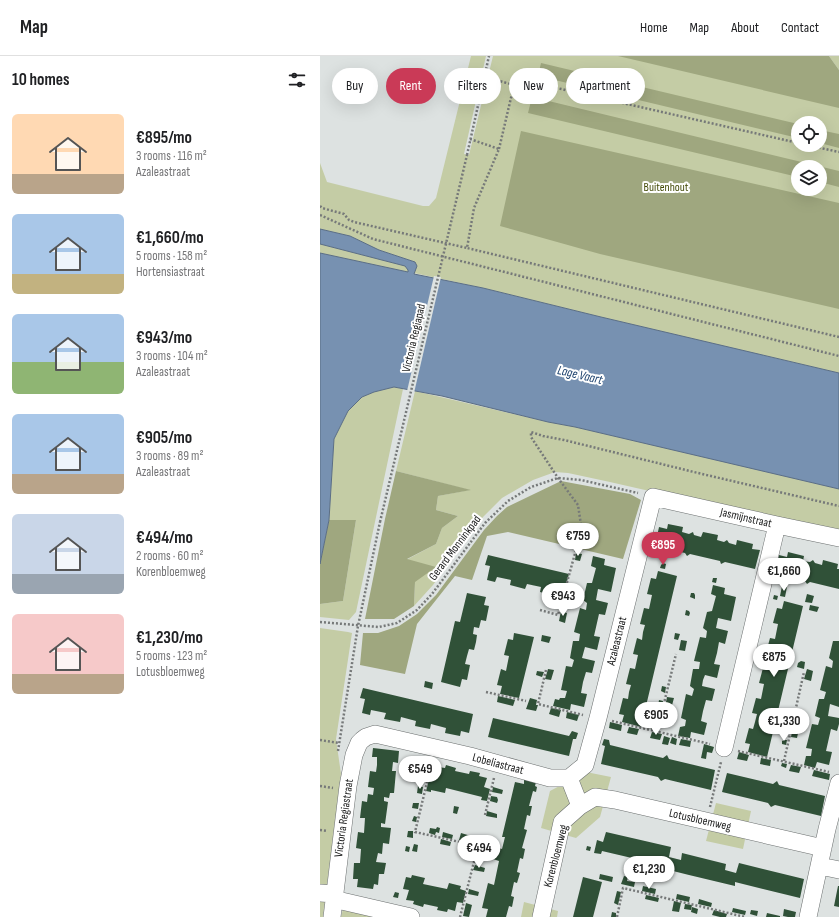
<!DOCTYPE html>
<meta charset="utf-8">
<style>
body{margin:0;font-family:"Sofia Sans Condensed",sans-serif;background:#f6f6f6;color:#202124;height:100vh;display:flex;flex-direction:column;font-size:15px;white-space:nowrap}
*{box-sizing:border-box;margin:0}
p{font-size:13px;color:#757577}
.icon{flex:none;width:22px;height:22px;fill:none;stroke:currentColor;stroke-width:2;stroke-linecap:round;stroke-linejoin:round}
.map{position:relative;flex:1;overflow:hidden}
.panel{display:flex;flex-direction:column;background:#fff;width:320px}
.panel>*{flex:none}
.hud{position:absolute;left:12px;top:12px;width:380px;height:36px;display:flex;gap:8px}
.buttons{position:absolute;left:471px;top:60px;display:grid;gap:8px}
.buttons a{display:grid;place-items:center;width:36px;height:36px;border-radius:50%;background:#fff;box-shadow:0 4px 16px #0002;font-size:20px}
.price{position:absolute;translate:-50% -34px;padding:0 9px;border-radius:14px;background:#fff;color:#222;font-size:13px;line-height:26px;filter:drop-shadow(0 1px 2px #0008)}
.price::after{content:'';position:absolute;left:50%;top:24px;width:12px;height:9px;margin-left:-6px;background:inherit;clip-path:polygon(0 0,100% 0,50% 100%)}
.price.on{background:#ca3a57;color:#fff}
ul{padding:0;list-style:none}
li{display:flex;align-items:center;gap:12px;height:100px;padding:0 12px}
li span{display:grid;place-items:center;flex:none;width:112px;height:80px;border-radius:6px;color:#555}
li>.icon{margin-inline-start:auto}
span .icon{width:48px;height:48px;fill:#fffc;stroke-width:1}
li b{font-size:17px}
h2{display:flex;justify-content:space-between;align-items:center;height:48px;padding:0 12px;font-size:17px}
.chip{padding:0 14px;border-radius:18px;background:#fff;box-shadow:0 4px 16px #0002;font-size:14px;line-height:36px}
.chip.on{background:#ca3a57;color:#fff}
header{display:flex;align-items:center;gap:24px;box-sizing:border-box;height:56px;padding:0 20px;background:#fff;border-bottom:1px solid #e0e0e0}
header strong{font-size:19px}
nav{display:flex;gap:22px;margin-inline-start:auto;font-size:14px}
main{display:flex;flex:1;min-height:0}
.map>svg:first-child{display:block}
</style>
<header>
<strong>Map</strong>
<nav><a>Home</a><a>Map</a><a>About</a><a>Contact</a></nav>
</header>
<main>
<section class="panel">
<h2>10 homes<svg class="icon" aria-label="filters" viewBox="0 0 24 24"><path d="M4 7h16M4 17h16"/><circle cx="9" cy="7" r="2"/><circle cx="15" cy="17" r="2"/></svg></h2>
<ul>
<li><span style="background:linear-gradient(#ffd9b3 75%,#b9a48a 0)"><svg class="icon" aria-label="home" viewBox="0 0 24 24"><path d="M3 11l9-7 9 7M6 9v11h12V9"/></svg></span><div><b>€895/mo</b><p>3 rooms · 116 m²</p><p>Azaleastraat</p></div></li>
<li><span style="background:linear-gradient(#a9c7e8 75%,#c2b280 0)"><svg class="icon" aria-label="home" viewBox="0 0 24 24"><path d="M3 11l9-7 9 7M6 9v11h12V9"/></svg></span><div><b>€1,660/mo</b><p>5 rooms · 158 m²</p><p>Hortensiastraat</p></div></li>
<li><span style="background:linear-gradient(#a9c7e8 60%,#8fb573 0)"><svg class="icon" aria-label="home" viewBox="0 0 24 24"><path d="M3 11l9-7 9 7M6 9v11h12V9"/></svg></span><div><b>€943/mo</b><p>3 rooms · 104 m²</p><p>Azaleastraat</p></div></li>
<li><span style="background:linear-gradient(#a9c7e8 75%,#b9a48a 0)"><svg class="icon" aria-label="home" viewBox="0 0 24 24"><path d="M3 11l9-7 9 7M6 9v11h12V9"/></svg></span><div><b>€905/mo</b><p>3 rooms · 89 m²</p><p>Azaleastraat</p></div></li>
<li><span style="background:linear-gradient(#c9d6e8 75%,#9aa5b1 0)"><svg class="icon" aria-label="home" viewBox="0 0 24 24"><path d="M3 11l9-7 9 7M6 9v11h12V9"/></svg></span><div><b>€494/mo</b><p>2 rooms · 60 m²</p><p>Korenbloemweg</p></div></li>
<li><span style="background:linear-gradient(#f6c9c9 75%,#b9a48a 0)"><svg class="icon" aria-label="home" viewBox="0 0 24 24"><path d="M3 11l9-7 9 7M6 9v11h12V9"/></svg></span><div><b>€1,230/mo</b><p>5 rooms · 123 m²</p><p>Lotusbloemweg</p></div></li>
</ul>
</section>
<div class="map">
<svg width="519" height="861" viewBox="0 0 519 861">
<rect width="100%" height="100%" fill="#dde2e1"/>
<path fill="#c4cca5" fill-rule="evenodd" d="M 151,0 L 166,0 L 144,98 L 149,99 L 173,0 L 499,0 L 519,31 L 519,317 L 281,261 L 163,232 L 94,217 L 96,212 L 95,206 L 59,194 L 30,180 L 0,173 L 0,107 L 7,126 L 103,150 L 109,150 L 116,142 ZM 478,67 L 500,67 L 500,89 L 478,89 ZM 478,111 L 500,111 L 500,133 L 478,133 Z
M 509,0 L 519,0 L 519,14 Z
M 0,188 L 86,210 L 89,214 L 88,216 L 0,197 Z
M 74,331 L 83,333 L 36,556 L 29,564 L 0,561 L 0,548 L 23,545 L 36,464 L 9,464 L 14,383 L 28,355 L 42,341 L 54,336 Z
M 95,335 L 228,366 L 255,371 L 519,433 L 519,479 C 428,459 339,436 248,417 L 235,416 L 213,424 L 182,442 L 163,461 L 113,529 L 94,550 L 95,526 L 86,504 L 116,488 L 122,472 L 138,460 L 116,454 L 118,440 L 149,434 L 76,415 Z
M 0,572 L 28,576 L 32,577 L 16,683 L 21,718 L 20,725 L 3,861 L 0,861 Z
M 266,716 L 291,721 L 280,761 L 256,782 L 221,772 L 230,735 Z
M 396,747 L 431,755 L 423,793 L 386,785 Z
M 204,846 L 238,855 L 237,861 L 201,861 Z
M 23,853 L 65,861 L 21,861 Z"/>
<path fill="#9fa77f" d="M 298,0 L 509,0 L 519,14 L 519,52 Z
M 221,7 L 478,68 L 478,82 L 218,20 Z
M 212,41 L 519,115 L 519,131 L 500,126 L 500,111 L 478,111 L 478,121 L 208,57 Z
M 500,74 L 519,78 L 519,92 L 500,87 Z
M 201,75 L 519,147 L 519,253 L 280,198 L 180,170 Z
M 76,415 L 151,434 L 118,440 L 116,454 L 138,460 L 122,472 L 116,488 L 87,503 L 116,511 L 95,526 L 94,550 L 74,563 L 45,563 L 65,463 Z
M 241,425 L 310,438 L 321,444 L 303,503 L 188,476 L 167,480 L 152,524 L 135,520 L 97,568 L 85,618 L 40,609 L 43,577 L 58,577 L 79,570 L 97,558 L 116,539 L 164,474 L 177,460 L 187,451 Z
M 9,464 L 36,464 L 23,545 L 0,548 L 0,508 Z"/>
<path fill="#7791b1" stroke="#5b6e84" d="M 0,173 L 30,180 L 59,194 L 95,206 L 97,210 L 94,218 L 163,232 L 281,261 L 519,317 L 519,433 L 255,371 L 228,366 L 122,340 L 74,331 L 54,336 L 42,341 L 28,355 L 14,383 L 9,464 L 0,508 L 0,197 L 88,216 L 88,214 L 85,210 L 0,188 Z"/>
<path fill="#dde2e1" d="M 114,220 L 121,221 L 94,337 L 87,335 Z"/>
<path fill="#305138" d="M 348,468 L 363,471 L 362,476 L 369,478 L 373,476 L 374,479 L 381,481 L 383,476 L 398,479 L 397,484 L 404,486 L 407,484 L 409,487 L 416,489 L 417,484 L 433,488 L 432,493 L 440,494 L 435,513 L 405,506 L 401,508 L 400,505 L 370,498 L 367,500 L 365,497 L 335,490 L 339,471 L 347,473 Z
M 468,496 L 484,500 L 483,505 L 490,506 L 493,504 L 495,507 L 502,509 L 503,504 L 518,508 L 517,513 L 519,513 L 519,533 L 490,526 L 487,528 L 485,525 L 455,518 L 459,499 L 467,501 Z
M 256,497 L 262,498 L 260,505 L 255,504 Z
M 168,499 L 249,518 L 244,537 L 236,535 L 235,540 L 220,536 L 221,531 L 207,528 L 205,533 L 190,529 L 191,524 L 177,521 L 175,526 L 167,524 L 170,510 L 165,509 Z
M 273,500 L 285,503 L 284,509 L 296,512 L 291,536 L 278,533 L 276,544 L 288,547 L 285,559 L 279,558 L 274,580 L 280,581 L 277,594 L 265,591 L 262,602 L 275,605 L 272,617 L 266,616 L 263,626 L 261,637 L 267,638 L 264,651 L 251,648 L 250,654 L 233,650 L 235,643 L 239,644 L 240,642 L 245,642 L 247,635 L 241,634 L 246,610 L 252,611 L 254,604 L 250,602 L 253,585 L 259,585 L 260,578 L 254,576 L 260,552 L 266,554 L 267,547 L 263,544 L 267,527 L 272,527 L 276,512 L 271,510 Z
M 343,507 L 346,508 L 345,513 L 340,512 L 341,509 Z
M 338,515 L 357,520 L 321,671 L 302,666 L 304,659 L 299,658 L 303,642 L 308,643 L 309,636 L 311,629 L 306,628 L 310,612 L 315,613 L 318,599 L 313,598 L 317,582 L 322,584 L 323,576 L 325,569 L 320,568 L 324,552 L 329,553 L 332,539 L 327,538 L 331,522 L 336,523 Z
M 393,522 L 397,522 L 396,527 L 392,526 Z
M 393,529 L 405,532 L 404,538 L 416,541 L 411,565 L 398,562 L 396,572 L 408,575 L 405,588 L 399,586 L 397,597 L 394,608 L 400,609 L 397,622 L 385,619 L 383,624 L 382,630 L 395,633 L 392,645 L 386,644 L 383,655 L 381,665 L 387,667 L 384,679 L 371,676 L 370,682 L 358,680 L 360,671 L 365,670 L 366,664 L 361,662 L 366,638 L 372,640 L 374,633 L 370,630 L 373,613 L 379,613 L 380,606 L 374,605 L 380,581 L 386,582 L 387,575 L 383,572 L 387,556 L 392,555 L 396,540 L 391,538 Z
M 462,530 L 467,531 L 465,541 L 460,540 Z
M 147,537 L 166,541 L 164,549 L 169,550 L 166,565 L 161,564 L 159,572 L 154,571 L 153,578 L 157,579 L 156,586 L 154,594 L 149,593 L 147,600 L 145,608 L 150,609 L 147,624 L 142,623 L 140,631 L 121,626 L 135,565 L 140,566 Z
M 371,537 L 374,537 L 375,539 L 375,543 L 370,541 Z
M 487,538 L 494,540 L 492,547 L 485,546 Z
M 454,539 L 458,540 L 457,544 L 453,543 Z
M 464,545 L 483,550 L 447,701 L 428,696 L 430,688 L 425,687 L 429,672 L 433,673 L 435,666 L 437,658 L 432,657 L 436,642 L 441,643 L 444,628 L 439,627 L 443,612 L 447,613 L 451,598 L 446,597 L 450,582 L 455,583 L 458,568 L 453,567 L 457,552 L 462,553 Z
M 490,549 L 499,551 L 497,556 L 489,554 Z
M 366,554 L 369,555 L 370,557 L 369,560 L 365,559 Z
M 241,555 L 247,557 L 245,567 L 239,565 Z
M 194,577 L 214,581 L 199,642 L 180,638 L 182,630 L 177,629 L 181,613 L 186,615 L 189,600 L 184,599 L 188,583 L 193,584 Z
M 355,577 L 360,578 L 358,584 L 354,583 Z
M 222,579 L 231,581 L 229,587 L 221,585 Z
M 361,584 L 367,585 L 365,595 L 359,594 Z
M 513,585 L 519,585 L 519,651 L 510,648 L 508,660 L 519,662 L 519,668 L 517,675 L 511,673 L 506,695 L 512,696 L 509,709 L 497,706 L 495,712 L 484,709 L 486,700 L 491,700 L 492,693 L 486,692 L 492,668 L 498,669 L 500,662 L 495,660 L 499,643 L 504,643 L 506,636 L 500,634 L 506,610 L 512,612 L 513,605 L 509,602 Z
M 481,605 L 485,606 L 484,613 L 477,611 L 478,607 Z
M 228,613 L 234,614 L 231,624 L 225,623 Z
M 487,613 L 493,615 L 491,625 L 484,623 Z
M 217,615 L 224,616 L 222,621 L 216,619 Z
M 105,625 L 113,627 L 112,633 L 104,631 Z
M 342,630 L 346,631 L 345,637 L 341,635 Z
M 43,632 L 153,658 L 149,677 L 141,675 L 140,680 L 125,677 L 126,672 L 111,668 L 110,673 L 95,670 L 96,665 L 81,661 L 80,666 L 64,663 L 66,657 L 51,654 L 50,659 L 42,657 L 45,643 L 40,642 Z
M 178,640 L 195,644 L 193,650 L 177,646 Z
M 347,641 L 354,642 L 351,653 L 345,651 Z
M 210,642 L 217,644 L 216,649 L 218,649 L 216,655 L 206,653 Z
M 339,644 L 343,645 L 342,651 L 338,650 Z
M 231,652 L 241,654 L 239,661 L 229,658 Z
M 470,653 L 474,654 L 473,659 L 469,658 Z
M 247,656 L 259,659 L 257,665 L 246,662 Z
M 345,659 L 350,661 L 349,664 L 347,666 L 344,665 Z
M 173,662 L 249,680 L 252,675 L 258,677 L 256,683 L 253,683 L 249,700 L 168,681 Z
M 290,666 L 302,669 L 301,675 L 289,672 Z
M 332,668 L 338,670 L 337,674 L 331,673 Z
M 309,671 L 319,673 L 317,679 L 307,677 Z
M 473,671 L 479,672 L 477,682 L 471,681 Z
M 332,676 L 342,678 L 340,684 L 330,682 Z
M 344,680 L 350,682 L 348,689 L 342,688 Z
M 352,681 L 357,683 L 356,689 L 350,687 Z
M 284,683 L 289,684 L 290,689 L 343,702 L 347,699 L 349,703 L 395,714 L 391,734 L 345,723 L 341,725 L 338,721 L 281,708 L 285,690 L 282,689 Z
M 361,683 L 371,685 L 370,691 L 359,689 Z
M 464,684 L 467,684 L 466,689 L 462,688 L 462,685 Z
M 384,688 L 394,691 L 392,697 L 387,696 L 386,703 L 381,702 Z
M 53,692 L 79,695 L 78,707 L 73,706 L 72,715 L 76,715 L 74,737 L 70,737 L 69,742 L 64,741 L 64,745 L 68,746 L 65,768 L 61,767 L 61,771 L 71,772 L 69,788 L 63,787 L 62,798 L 58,797 L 56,806 L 66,807 L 64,818 L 59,818 L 58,829 L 54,828 L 53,833 L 37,831 L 38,823 L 33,823 L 34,807 L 40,807 L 41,793 L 36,792 L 38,776 L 44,777 L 45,762 L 40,762 L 42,745 L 47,746 L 48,738 L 53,739 L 54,732 L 48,731 L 50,715 L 56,716 L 57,709 L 57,701 L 52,701 Z
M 419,696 L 429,699 L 427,705 L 417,703 Z
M 441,702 L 451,704 L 450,710 L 440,708 Z
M 462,707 L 467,708 L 466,712 L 461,710 Z
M 105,709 L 109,710 L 108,715 L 104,714 Z
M 126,709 L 136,712 L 135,715 L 149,718 L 150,715 L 160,717 L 159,720 L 167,722 L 164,731 L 170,733 L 167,745 L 161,744 L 162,741 L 126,732 L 125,737 L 111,734 L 111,736 L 106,735 L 110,719 L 115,720 L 118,711 L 125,712 Z
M 471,709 L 481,711 L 479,717 L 469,715 Z
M 100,714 L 108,715 L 106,722 L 98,720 Z
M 494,714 L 510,718 L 509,724 L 492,720 Z
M 407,717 L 453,728 L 457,725 L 459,729 L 505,740 L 501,760 L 455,749 L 451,751 L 448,747 L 402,736 Z
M 204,723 L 216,726 L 215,730 L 217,731 L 216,736 L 213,735 L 209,750 L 212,750 L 210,760 L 207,759 L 204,773 L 207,774 L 202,792 L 205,793 L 203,803 L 200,802 L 197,816 L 200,817 L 197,827 L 194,826 L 191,840 L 194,841 L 192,851 L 189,850 L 186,861 L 166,861 L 168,853 L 162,852 L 168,827 L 174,829 L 179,805 L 173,803 L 176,791 L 182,793 L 185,781 L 182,781 L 195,726 L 204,728 Z
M 98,730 L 103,731 L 102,738 L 97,737 Z
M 173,731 L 183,734 L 182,738 L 172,736 Z
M 171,740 L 177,741 L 178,744 L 177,747 L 170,745 Z
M 93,747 L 99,747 L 98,753 L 92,752 Z
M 134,750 L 139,751 L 137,758 L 133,757 Z
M 167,755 L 177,758 L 177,762 L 166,760 Z
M 94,760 L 97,761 L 96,766 L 92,765 Z
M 117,771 L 120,772 L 119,777 L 116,776 L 115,779 L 109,777 L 110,772 L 116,773 Z
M 88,775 L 93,775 L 93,782 L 87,781 Z
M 123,776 L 133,779 L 132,783 L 122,781 Z
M 286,776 L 351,791 L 349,801 L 361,804 L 362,797 L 406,808 L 405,814 L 416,817 L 419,807 L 484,823 L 480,842 L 415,826 L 415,830 L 369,819 L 345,813 L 346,810 L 282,795 L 281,798 L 274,797 L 277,784 L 283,786 Z
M 141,777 L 151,780 L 150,787 L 139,784 Z
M 121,783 L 131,786 L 130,790 L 120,788 Z
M 160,785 L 170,787 L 169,792 L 159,790 Z
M 94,788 L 98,789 L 97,796 L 92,795 Z
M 86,790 L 90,791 L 89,796 L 85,795 Z
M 267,790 L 271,791 L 270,795 L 266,794 Z
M 155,809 L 165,812 L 164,816 L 153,814 Z
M 280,818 L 293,821 L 292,826 L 279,823 Z
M 92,819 L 105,822 L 103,828 L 127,833 L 129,827 L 141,830 L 140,833 L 146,835 L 143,847 L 137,846 L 135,855 L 128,853 L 127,856 L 117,854 L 118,851 L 104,848 L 103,851 L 93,848 L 94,845 L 86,844 L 89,834 L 83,833 L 86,821 L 91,822 Z
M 304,820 L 308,821 L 307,825 L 315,826 L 314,831 L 301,828 Z
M 263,821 L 282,826 L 273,861 L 253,861 Z
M 323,830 L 336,833 L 335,838 L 322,835 Z
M 518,830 L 519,830 L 519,851 L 514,850 Z
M 149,833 L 159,836 L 158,840 L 148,838 Z
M 297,835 L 301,836 L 298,849 L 294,847 Z
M 75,836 L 79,837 L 78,842 L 73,841 Z
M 357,838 L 370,841 L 369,846 L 356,843 Z
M 326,839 L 339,842 L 338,846 L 325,843 Z
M 379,843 L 392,847 L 391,851 L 378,848 Z
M 354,845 L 361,847 L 359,856 L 352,855 Z
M 146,847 L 152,849 L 149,861 L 143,860 Z
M 365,848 L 372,849 L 371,854 L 364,853 Z
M 372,851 L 378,853 L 377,858 L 371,856 Z
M 413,852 L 426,855 L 425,859 L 412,856 Z
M 464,853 L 476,856 L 475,861 L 468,861 L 463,860 Z
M 394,854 L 407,858 L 406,861 L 400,861 L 392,859 Z
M 431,854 L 438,855 L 437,860 L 430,858 Z
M 292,856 L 296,857 L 296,861 L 291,861 Z
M 447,857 L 460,860 L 460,861 L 446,861 Z"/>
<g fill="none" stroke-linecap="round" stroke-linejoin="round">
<defs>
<path id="minor" d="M 404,692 L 457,469
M 249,722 L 265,709 L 278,662 L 333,441 L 457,469 L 519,482
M 249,722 L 260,750
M 500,810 L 519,814
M 0,837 L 14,838
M 13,843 L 91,861
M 12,861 L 28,730 L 34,699 L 39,687 L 42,684 L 46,681 L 55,678 L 150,700 L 230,722 L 249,722
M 221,861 L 242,766 L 260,750 L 275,741 L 295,744 L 503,792
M 488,861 L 507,773 L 519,727"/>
</defs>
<use href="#minor" stroke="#6c7070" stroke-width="18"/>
<path stroke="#767979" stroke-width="2.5" stroke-dasharray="2 2" stroke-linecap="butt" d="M 165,21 L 194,29
M 150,83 L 179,93 L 154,152 L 147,192 L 519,281
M 487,89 L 519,96
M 179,93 L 194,29 L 215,27 L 478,87
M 147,99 L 169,0
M 0,150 L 2,152 L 24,158 L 29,164 L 34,166 L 147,192
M 0,159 L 53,183 L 519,300
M 220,554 L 238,559 L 259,483 L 261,469 L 258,449 L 238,422 L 211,381 L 211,376 L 223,380 L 244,384 L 378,417 L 519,450
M 0,566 L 59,571 L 77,567 L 97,554 L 112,538 L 165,467 L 188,445 L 211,431 L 238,422 L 261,424 L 318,437
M 226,614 L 218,648 L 263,659
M 166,636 L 206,645
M 292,665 L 390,688
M 337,676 L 356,598
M 0,684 L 19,687
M 18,695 L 38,570 L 60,466
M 418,695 L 509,716
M 464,705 L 484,616
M 112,706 L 95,776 L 158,790 L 140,861
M 0,730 L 13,732
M 390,751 L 401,706
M 165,759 L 174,722
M 0,774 L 7,775
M 297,861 L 303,832 L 425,861"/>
<use href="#minor" stroke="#fff" stroke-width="17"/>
<path stroke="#767979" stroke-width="2.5" stroke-dasharray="2 2" stroke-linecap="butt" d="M 60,466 L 147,99"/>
</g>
<g text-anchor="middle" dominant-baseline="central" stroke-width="4" stroke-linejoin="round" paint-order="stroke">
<g font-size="12" fill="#444c08" stroke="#fff">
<text x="346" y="131">Buitenhout</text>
</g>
<g font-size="12" fill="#1b1c1c" stroke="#fff">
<text transform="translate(94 282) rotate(-77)">Victoria Regiapad</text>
<text transform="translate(426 462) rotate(13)">Jasmijnstraat</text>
<text transform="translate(135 492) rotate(-53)">Gerard Monninkpad</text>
<text transform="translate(297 585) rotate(-76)">Azaleastraat</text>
<text transform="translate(178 708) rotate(15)">Lobeliastraat</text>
<text transform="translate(24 762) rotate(-82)">Victoria Regiastraat</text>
<text transform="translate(380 764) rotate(13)">Lotusbloemweg</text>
<text transform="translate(236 800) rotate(-75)">Korenbloemweg</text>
</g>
<g font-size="13" font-style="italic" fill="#1d426e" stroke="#fff">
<text transform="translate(260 319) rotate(13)">Lage Vaart</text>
</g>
</g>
</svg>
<div class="buttons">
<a><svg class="icon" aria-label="locate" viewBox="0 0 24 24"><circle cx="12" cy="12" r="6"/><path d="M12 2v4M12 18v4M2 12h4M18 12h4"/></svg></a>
<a><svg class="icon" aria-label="layers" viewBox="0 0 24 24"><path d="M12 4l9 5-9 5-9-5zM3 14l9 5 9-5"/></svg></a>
</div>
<b class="price" style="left:258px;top:501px">€759</b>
<b class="price on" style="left:343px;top:510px">€895</b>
<b class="price" style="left:464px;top:536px">€1,660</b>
<b class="price" style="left:243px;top:561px">€943</b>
<b class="price" style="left:454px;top:622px">€875</b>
<b class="price" style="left:336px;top:680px">€905</b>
<b class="price" style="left:464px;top:686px">€1,330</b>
<b class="price" style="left:100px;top:734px">€549</b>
<b class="price" style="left:159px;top:813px">€494</b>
<b class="price" style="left:329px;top:834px">€1,230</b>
<div class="hud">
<a class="chip">Buy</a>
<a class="chip on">Rent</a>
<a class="chip">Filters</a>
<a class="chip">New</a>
<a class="chip">Apartment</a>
</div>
</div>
</main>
